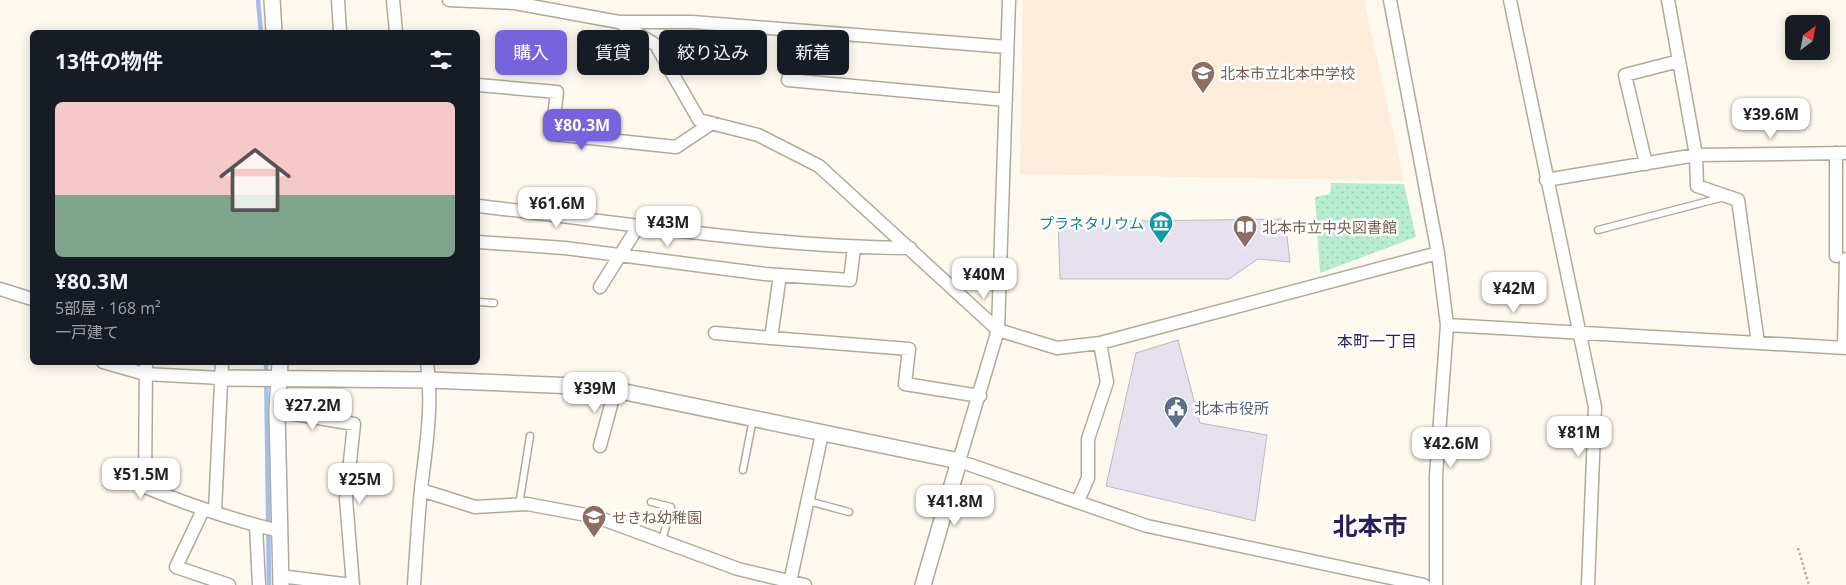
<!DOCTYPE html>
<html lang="ja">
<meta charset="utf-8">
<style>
body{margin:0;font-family:"Open Sans","Noto Sans JP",sans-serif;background:#242831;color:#f1f3f6;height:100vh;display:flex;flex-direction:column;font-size:19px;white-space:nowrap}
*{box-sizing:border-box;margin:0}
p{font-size:16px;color:#9ea1a6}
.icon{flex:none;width:28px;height:28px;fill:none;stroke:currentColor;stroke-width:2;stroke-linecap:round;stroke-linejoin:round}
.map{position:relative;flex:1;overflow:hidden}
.details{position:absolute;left:30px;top:30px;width:450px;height:335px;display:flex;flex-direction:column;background:#171b24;border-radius:8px;box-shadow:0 2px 12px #0003}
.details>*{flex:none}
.banner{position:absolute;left:495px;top:30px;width:475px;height:45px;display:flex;gap:10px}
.needle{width:32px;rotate:32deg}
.controls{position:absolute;left:1785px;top:15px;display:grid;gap:10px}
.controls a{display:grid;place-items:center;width:45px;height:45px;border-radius:8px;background:#171b24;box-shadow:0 2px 12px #0003;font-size:25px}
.price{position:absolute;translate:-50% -42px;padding:0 11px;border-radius:10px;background:#fff;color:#222;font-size:16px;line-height:32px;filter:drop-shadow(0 1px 2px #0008)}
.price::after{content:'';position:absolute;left:50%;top:30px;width:15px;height:11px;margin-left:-8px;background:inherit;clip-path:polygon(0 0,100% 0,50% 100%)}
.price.selected{background:#7763dd;color:#fff}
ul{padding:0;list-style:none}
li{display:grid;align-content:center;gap:10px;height:265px;padding:0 25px}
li+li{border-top:1px solid #363941}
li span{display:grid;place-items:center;height:155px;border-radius:8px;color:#555}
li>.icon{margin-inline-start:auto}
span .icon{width:90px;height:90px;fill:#fffc;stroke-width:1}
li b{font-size:21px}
h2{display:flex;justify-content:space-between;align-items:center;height:60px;padding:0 25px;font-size:21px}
.chip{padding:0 18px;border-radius:8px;background:#171b24;box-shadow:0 2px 12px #0003;font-size:18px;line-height:45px}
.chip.selected{background:#7763dd;color:#fff}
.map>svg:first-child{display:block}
</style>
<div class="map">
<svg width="1846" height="585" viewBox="0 0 1846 585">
<defs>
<pattern id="park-dots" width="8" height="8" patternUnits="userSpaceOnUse" patternTransform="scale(1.25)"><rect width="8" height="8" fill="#b6ecd1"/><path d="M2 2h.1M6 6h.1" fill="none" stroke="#9dcbb4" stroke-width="1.8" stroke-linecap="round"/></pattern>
</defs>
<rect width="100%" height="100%" fill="#fef9ee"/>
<path fill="#feecdb" d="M 1023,0 L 1364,0 L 1404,181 L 1020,174 Z"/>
<path fill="url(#park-dots)" d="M 1331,183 L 1404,184 L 1416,237 L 1320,273 L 1315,197 L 1330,194 Z"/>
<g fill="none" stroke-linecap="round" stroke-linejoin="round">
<path stroke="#a4bee8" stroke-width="4.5" d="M 258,0 L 261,32
M 266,362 L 269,585"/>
</g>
<path fill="#e4e0ee" stroke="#bbb7c4" d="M 1285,219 L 1290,262 L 1258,259 L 1229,279 L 1060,279 L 1058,222 Z
M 1178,340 L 1200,423 L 1267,435 L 1255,521 L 1106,486 L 1136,353 Z"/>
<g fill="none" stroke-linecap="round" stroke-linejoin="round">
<defs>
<path id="service" d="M 1598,230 L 1724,197
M 478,302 L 494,303
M 743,470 L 753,419
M 808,501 L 849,512
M 651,502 L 671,507 L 662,541
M 519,505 L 530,436"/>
<path id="minor" d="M 338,0 L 340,32
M 393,0 L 396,32
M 449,0 L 515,3 L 619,22 L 692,22 L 1007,47
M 1009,0 L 998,330 L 959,461 L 1147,526 L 1424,585
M 1390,0 L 1438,253 L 1447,325 L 1436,476 L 1436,585
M 1510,0 L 1595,407 L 1588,585
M 1668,0 L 1696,155 L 1697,186 L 1738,200 L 1758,343
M 619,22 L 656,45 L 699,120 L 758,135 L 819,166 L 998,330 L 1057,348 L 1100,343 L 1438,253
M 807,31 L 788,80 L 1006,100
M 478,85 L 557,92 L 552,134 L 676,147 L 712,123
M 1646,164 L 1625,75 L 1679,61
M 1546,180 L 1696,155 L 1846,153
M 478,206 C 621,222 766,247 910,248
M 478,242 L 565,248 L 765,274 L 850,280 L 854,248
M 1836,256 L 1836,153
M 600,287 L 639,225
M 0,289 L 32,299
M 1447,325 L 1846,348
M 715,333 L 771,338 L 780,275
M 771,338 L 909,349 L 905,384 L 980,396
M 1844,348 L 1846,259
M 103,362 L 145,374 L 221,378
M 146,362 L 145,487 C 189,505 233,520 280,531
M 277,411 L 354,424 L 346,499 L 353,585
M 600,446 L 615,390
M 421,490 L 475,507 L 527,504 L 597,517 L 738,569 L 805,585
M 1078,501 L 1088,478 L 1088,439 L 1107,382 L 1100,343
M 203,510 L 176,567 L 229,585
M 215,511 L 222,362
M 256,525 L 259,585
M 280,576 L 351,585
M 790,582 L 822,434
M 414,585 C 416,553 418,521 421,489 C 426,447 433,405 427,362"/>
<path id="tertiary" d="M 272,0 L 274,32
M 280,362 L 277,411 L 281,585
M 221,378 L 430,380 L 601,387 L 959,461 L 923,585"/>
</defs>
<use href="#service" stroke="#b0aa9e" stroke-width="9"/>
<use href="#minor" stroke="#b0aa9e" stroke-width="15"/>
<use href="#tertiary" stroke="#b0aa9e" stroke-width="18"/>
<path stroke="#b5b1a8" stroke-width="2.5" stroke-dasharray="2.5 2.5" stroke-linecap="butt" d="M 1798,548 L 1809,585"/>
<use href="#service" stroke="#fff" stroke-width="6"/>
<use href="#minor" stroke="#fff" stroke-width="12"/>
<use href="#tertiary" stroke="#fff" stroke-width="15"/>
</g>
<defs>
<symbol id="school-pin" viewBox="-11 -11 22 30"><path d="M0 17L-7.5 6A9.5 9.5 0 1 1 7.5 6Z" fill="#8d6e63" stroke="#fff"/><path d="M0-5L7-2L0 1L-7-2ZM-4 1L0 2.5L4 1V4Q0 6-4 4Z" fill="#fff"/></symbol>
<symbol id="museum-pin" viewBox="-11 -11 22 30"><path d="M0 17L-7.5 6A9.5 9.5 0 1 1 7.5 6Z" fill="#0f9aa8" stroke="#fff"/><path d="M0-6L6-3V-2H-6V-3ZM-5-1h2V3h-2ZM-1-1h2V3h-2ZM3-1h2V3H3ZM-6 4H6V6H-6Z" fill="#fff"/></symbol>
<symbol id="library-pin" viewBox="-11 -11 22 30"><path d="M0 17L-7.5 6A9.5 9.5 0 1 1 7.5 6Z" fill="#8d6e63" stroke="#fff"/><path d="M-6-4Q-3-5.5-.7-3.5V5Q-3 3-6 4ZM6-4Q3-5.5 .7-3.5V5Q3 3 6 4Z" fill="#fff"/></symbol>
<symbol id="civic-pin" viewBox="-11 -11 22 30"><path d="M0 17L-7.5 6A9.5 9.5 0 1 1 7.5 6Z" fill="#5c6f8a" stroke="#fff"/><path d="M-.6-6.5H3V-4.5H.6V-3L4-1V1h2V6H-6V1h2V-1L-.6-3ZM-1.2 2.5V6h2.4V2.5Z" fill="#fff"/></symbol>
</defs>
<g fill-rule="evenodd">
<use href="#school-pin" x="1189" y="59" width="28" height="38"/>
<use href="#museum-pin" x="1147" y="209" width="28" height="38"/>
<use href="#library-pin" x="1231" y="213" width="28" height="38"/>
<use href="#civic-pin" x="1162" y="394" width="28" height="38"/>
<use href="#school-pin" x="580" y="503" width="28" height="38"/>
</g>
<g text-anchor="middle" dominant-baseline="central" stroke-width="5" stroke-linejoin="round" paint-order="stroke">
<g font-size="15" fill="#785e54" stroke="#fff" text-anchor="start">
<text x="1220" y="73">北本市立北本中学校</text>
<text x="1262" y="227">北本市立中央図書館</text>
<text x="612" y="517">せきね幼稚園</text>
</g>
<g font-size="15" fill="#0d838f" stroke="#fff" text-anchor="end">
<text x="1144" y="223">プラネタリウム</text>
</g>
<g font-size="15" fill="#4e5e75" stroke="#fff" text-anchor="start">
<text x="1194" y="408">北本市役所</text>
</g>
<g font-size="16" fill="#2a1f59" stroke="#fff">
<text x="1377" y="341">本町一丁目</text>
</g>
<g font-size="25" font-weight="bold" fill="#2a1f59" stroke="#fff">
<text x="1370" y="525">北本市</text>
</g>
</g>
</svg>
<div class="controls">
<a><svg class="needle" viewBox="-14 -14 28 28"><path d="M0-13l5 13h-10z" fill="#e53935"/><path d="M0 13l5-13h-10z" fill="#9ea1a6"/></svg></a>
</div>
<b class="price" style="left:1771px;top:140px">¥39.6M</b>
<b class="price selected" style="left:582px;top:151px">¥80.3M</b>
<b class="price" style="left:557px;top:229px">¥61.6M</b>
<b class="price" style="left:668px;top:248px">¥43M</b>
<b class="price" style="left:984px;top:300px">¥40M</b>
<b class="price" style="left:1514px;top:314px">¥42M</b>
<b class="price" style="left:595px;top:414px">¥39M</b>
<b class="price" style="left:313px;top:431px">¥27.2M</b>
<b class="price" style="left:1579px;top:458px">¥81M</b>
<b class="price" style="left:1451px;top:469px">¥42.6M</b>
<b class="price" style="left:141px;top:500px">¥51.5M</b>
<b class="price" style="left:360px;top:505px">¥25M</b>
<b class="price" style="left:955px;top:527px">¥41.8M</b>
<div class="banner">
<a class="chip selected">購入</a>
<a class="chip">賃貸</a>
<a class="chip">絞り込み</a>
<a class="chip">新着</a>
</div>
<section class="details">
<h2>13件の物件<svg class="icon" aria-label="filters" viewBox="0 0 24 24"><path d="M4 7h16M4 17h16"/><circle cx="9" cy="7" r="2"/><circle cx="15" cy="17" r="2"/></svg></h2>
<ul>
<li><span style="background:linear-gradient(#f6c9c9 60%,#7fa58c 0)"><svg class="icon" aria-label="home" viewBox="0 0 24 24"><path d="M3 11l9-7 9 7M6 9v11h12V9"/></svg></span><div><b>¥80.3M</b><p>5部屋 · 168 m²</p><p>一戸建て</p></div></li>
</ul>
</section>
</div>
